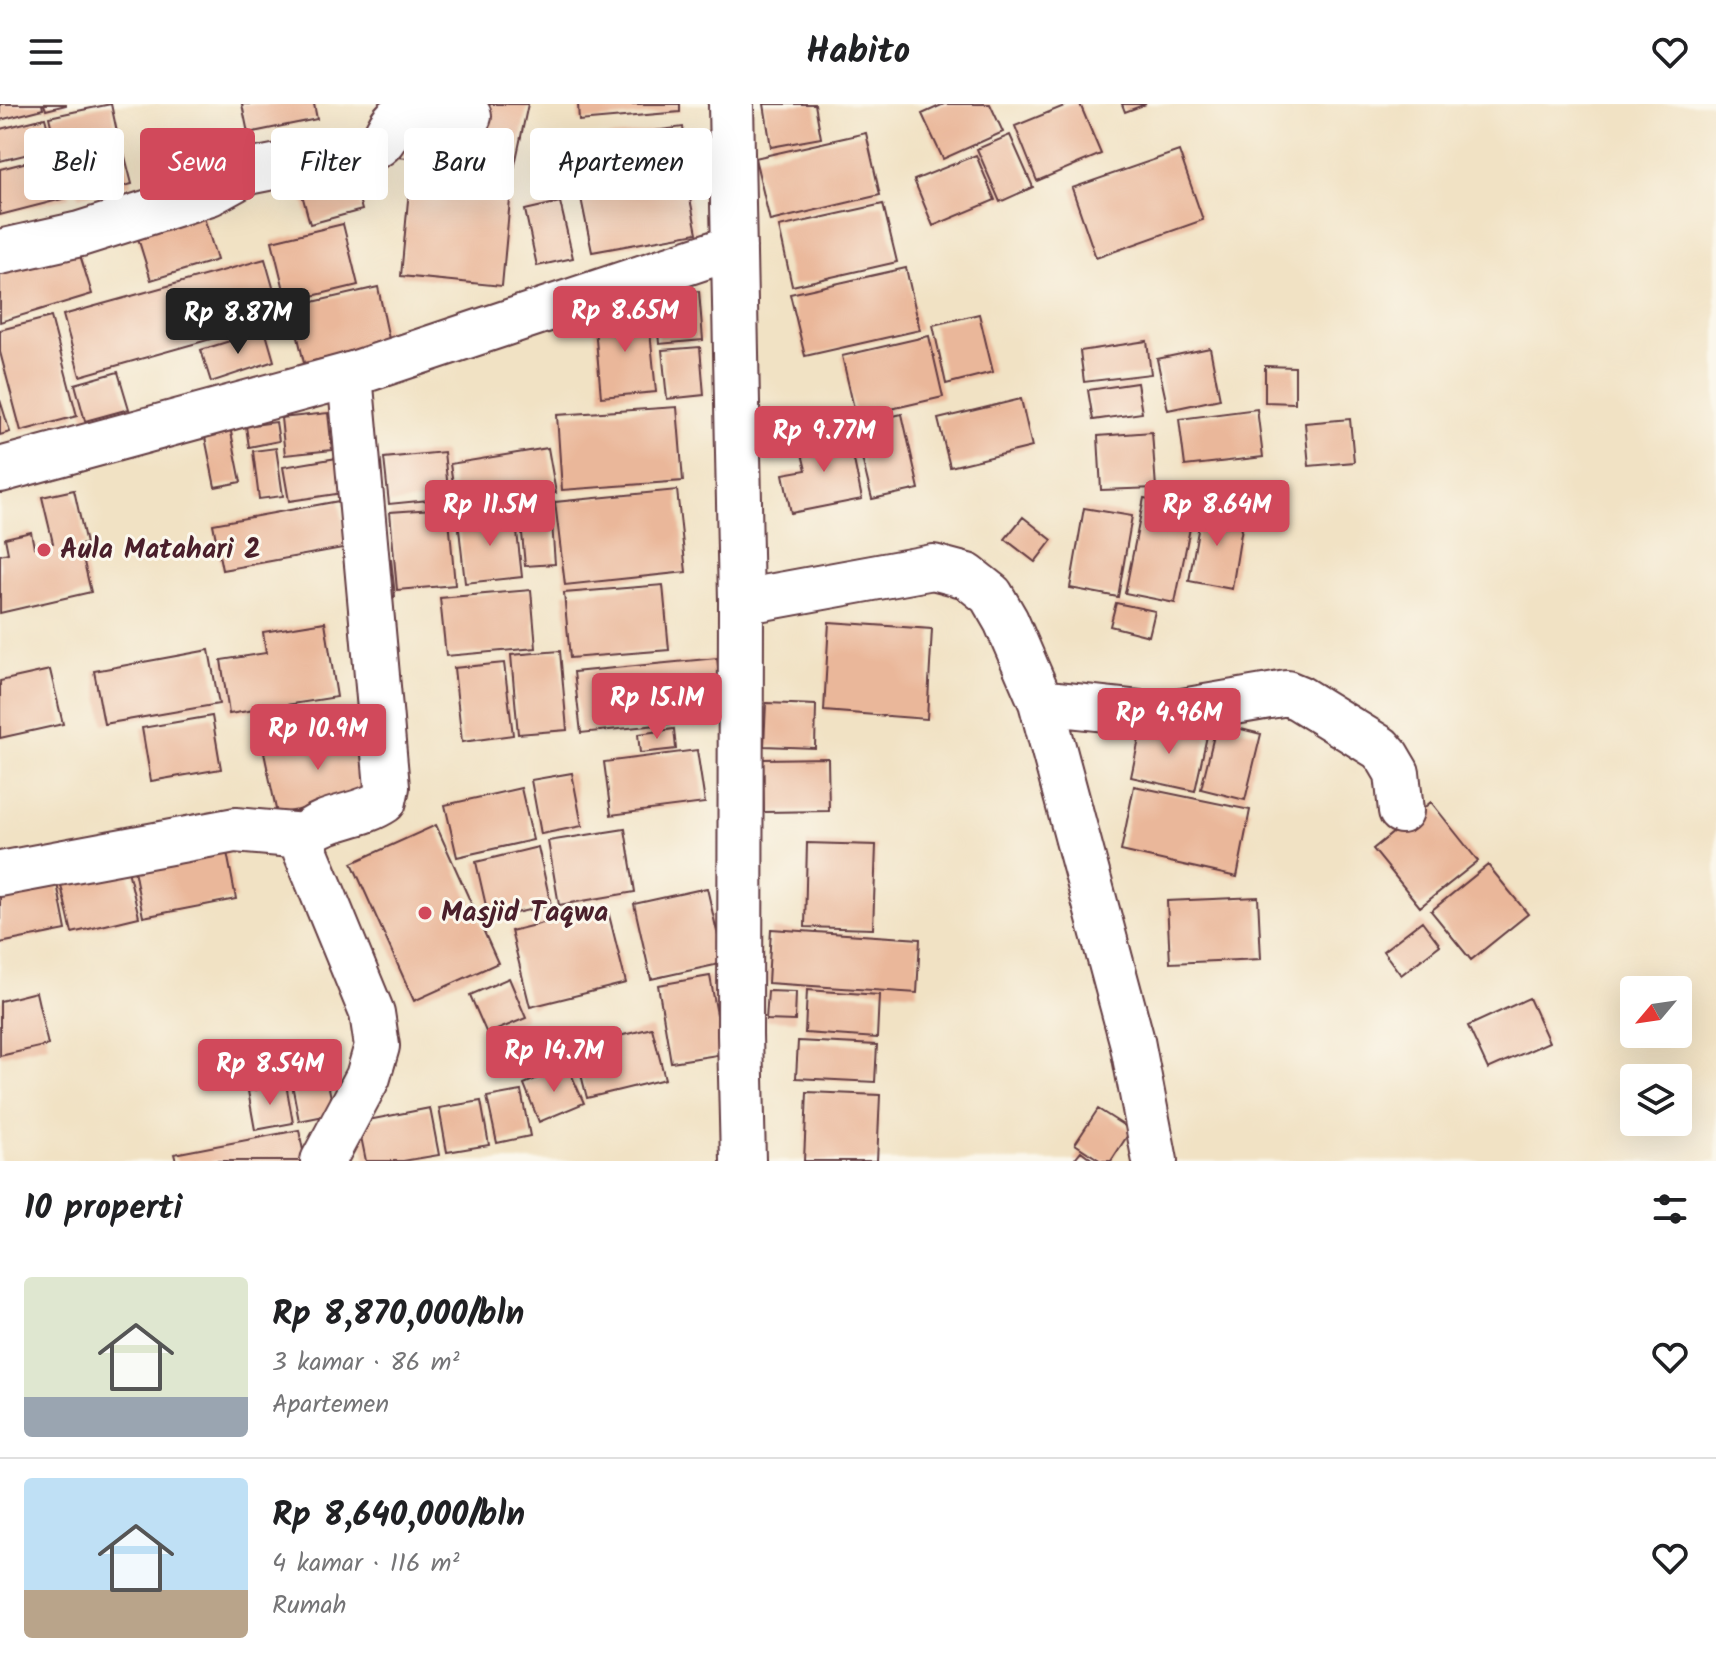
<!DOCTYPE html>
<html lang="id">
<meta charset="utf-8">
<style>
body{margin:0;font-family:Kalam,sans-serif;background:#f2f2f2;color:#202124;height:100vh;display:flex;flex-direction:column;font-size:30px;white-space:nowrap}
*{box-sizing:border-box;margin:0}
p{font-size:26px;color:#757577}
.icon{flex:none;width:44px;height:44px;fill:none;stroke:currentColor;stroke-width:2;stroke-linecap:round;stroke-linejoin:round}
.map{position:relative;height:1057px;overflow:hidden}
.sheet{display:flex;flex-direction:column;background:#fff;flex:1}
.sheet>*{flex:none}
.guide{position:absolute;left:24px;top:24px;width:800px;height:72px;display:flex;gap:16px}
.needle{width:52px;rotate:241deg}
.fabs{position:absolute;left:1620px;top:872px;display:grid;gap:16px}
.fabs a{display:grid;place-items:center;width:72px;height:72px;border-radius:8px;background:#fff;box-shadow:0 8px 32px #0002;font-size:40px}
.price{position:absolute;translate:-50% -68px;padding:0 18px;border-radius:8px;background:#d1495b;color:#fff;font-size:26px;line-height:52px;filter:drop-shadow(0 2px 4px #0008)}
.price::after{content:'';position:absolute;left:50%;top:48px;width:24px;height:18px;margin-left:-12px;background:inherit;clip-path:polygon(0 0,100% 0,50% 100%)}
.price.current{background:#222;color:#fff}
ul{padding:0;list-style:none}
li{display:flex;align-items:center;gap:24px;height:200px;padding:0 24px}
li+li{border-top:2px solid #e0e0e0}
li span{display:grid;place-items:center;flex:none;width:224px;height:160px;border-radius:8px;color:#555}
li>.icon{margin-inline-start:auto}
span .icon{width:96px;height:96px;fill:#fffc;stroke-width:1}
li b{font-size:34px}
h2{display:flex;justify-content:space-between;align-items:center;height:96px;padding:0 24px;font-size:34px}
.tag{padding:0 28px;border-radius:8px;background:#fff;box-shadow:0 8px 32px #0002;font-size:28px;line-height:72px}
.tag.current{background:#d1495b;color:#fff}
header{display:flex;justify-content:space-between;align-items:center;height:104px;padding:0 24px;background:#fff;font-size:36px;font-weight:800}
.map>svg:first-child{display:block}
</style>
<header><svg class="icon" aria-label="menu" viewBox="0 0 24 24"><path d="M4 6h16M4 12h16M4 18h16"/></svg>Habito<svg class="icon" aria-label="heart" viewBox="0 0 24 24"><path d="M12 20l-8-8c-3-5 5-10 8-4 3-6 11-1 8 4z"/></svg></header>
<div class="map">
<svg width="1716" height="1057" viewBox="0 0 1716 1057">
<rect width="100%" height="100%" fill="#fbf7ec"/>
<filter id="ink" filterUnits="userSpaceOnUse"><feTurbulence type="fractalNoise" baseFrequency=".0125" numOctaves="2"/><feDisplacementMap in="SourceGraphic" scale="16" xChannelSelector="R" yChannelSelector="G"/><feConvolveMatrix kernelMatrix="1 2 1 2 8 2 1 2 1" color-interpolation-filters="sRGB"/></filter>
<filter id="wash" filterUnits="userSpaceOnUse"><feTurbulence type="fractalNoise" baseFrequency=".006" numOctaves="4" result="noise"/><feDisplacementMap in="SourceGraphic" scale="32" xChannelSelector="R" yChannelSelector="G"/><feGaussianBlur stdDeviation="1.8" result="paint"/><feColorMatrix in="noise" values="0 0 0 0 0 0 0 0 0 0 0 0 0 0 0 0 0 1.4 0 .05"/><feComposite in="paint" operator="in"/></filter>
<g filter="url(#wash)">
<rect width="100%" height="100%" fill="#f1e2c4"/>
<g id="blocks">
<path fill="#eab79a" d="M 0,0 L 42,0 L 43,5 L 0,16 Z
M 44,0 L 66,0 L 66,1 L 46,6 Z
M 111,0 L 117,28 L 56,42 L 49,13 Z
M 242,0 L 314,0 L 317,15 L 248,29 Z
M 480,0 L 528,0 L 514,65 L 469,55 Z
M 578,0 L 680,0 L 680,8 L 579,17 Z
M 764,0 L 815,0 L 821,34 L 771,43 Z
M 944,0 L 990,0 L 1003,28 L 943,55 L 922,10 Z
M 1069,0 L 1080,0 L 1101,50 L 1037,77 L 1015,22 Z
M 1122,0 L 1146,0 L 1125,8 Z
M 45,14 L 53,44 L 0,57 L 0,25 Z
M 398,16 L 463,21 L 461,58 L 396,53 Z
M 683,23 L 688,65 L 612,75 L 607,33 Z
M 866,29 L 880,91 L 770,117 L 755,54 Z
M 1010,31 L 1033,83 L 1000,98 L 977,45 Z
M 120,33 L 132,80 L 79,93 L 67,47 Z
M 1179,47 L 1203,116 L 1096,154 L 1072,84 Z
M 59,50 L 70,93 L 0,111 L 0,65 Z
M 976,51 L 995,96 L 933,122 L 914,76 Z
M 348,54 L 362,106 L 310,120 L 296,68 Z
M 411,64 L 512,74 L 502,182 L 401,172 Z
M 685,70 L 697,129 L 592,148 L 580,89 Z
M 199,97 L 217,156 L 151,176 L 133,118 Z
M 560,98 L 573,154 L 537,162 L 525,106 Z
M 883,100 L 897,158 L 792,182 L 779,123 Z
M 343,120 L 358,181 L 287,198 L 272,137 Z
M 75,135 L 92,190 L 0,218 L 0,158 Z
M 265,155 L 282,215 L 80,272 L 63,211 Z
M 906,164 L 920,226 L 805,252 L 790,190 Z
M 378,183 L 390,240 L 304,259 L 291,203 Z
M 699,187 L 703,236 L 659,240 L 655,191 Z
M 648,207 L 656,288 L 601,293 L 594,212 Z
M 979,210 L 993,268 L 946,280 L 933,221 Z
M 51,213 L 77,312 L 21,327 L 0,248 L 0,226 Z
M 265,226 L 274,257 L 211,278 L 201,246 Z
M 929,232 L 943,293 L 856,313 L 842,252 Z
M 1147,237 L 1151,270 L 1084,278 L 1080,247 Z
M 700,243 L 704,291 L 667,295 L 662,246 Z
M 1210,244 L 1220,295 L 1168,306 L 1157,255 Z
M 1265,262 L 1295,263 L 1295,299 L 1265,298 Z
M 118,268 L 129,305 L 85,317 L 75,280 Z
M 1137,279 L 1142,309 L 1093,316 L 1088,286 Z
M 1021,295 L 1032,343 L 950,363 L 938,315 Z
M 0,296 L 10,328 L 0,331 Z
M 677,303 L 683,377 L 562,386 L 557,311 Z
M 1257,305 L 1263,353 L 1185,362 L 1179,315 Z
M 328,309 L 332,346 L 285,351 L 281,314 Z
M 902,310 L 919,385 L 872,395 L 854,321 Z
M 1350,315 L 1354,358 L 1309,362 L 1305,319 Z
M 276,318 L 279,337 L 249,343 L 246,322 Z
M 230,323 L 241,378 L 215,383 L 204,328 Z
M 848,327 L 862,395 L 791,409 L 783,370 L 806,366 L 799,337 Z
M 1152,328 L 1156,384 L 1101,386 L 1098,332 Z
M 276,344 L 283,392 L 259,395 L 253,347 Z
M 548,344 L 556,389 L 457,405 L 450,360 Z
M 444,348 L 449,394 L 389,400 L 384,354 Z
M 337,354 L 343,389 L 289,397 L 283,363 Z
M 74,386 L 86,440 L 80,441 L 91,488 L 0,509 L 0,451 L 8,449 L 5,434 L 31,428 L 34,443 L 53,439 L 42,393 Z
M 677,386 L 686,468 L 565,481 L 555,398 Z
M 1144,394 L 1194,404 L 1175,499 L 1125,489 Z
M 339,397 L 348,443 L 222,466 L 213,420 Z
M 448,404 L 455,481 L 397,486 L 390,408 Z
M 1084,404 L 1132,412 L 1118,493 L 1070,484 Z
M 1202,404 L 1244,411 L 1232,485 L 1189,477 Z
M 551,405 L 555,460 L 525,462 L 520,407 Z
M 515,410 L 522,473 L 465,479 L 458,416 Z
M 1023,413 L 1052,436 L 1035,458 L 1005,435 Z
M 391,455 L 395,493 L 379,495 L 374,457 Z
M 663,481 L 669,546 L 570,554 L 564,489 Z
M 531,486 L 536,544 L 446,552 L 440,494 Z
M 1116,499 L 1155,507 L 1149,532 L 1110,522 Z
M 325,518 L 337,593 L 229,610 L 221,556 L 266,549 L 263,528 Z
M 829,518 L 932,525 L 927,615 L 824,607 Z
M 209,546 L 219,600 L 104,620 L 94,567 Z
M 560,547 L 567,626 L 518,630 L 511,551 Z
M 717,554 L 724,614 L 581,629 L 574,568 Z
M 504,559 L 513,631 L 462,638 L 454,564 Z
M 50,566 L 63,620 L 0,634 L 0,577 Z
M 766,599 L 816,601 L 815,644 L 764,642 Z
M 212,612 L 221,665 L 151,677 L 142,624 Z
M 1143,616 L 1207,632 L 1195,687 L 1131,673 Z
M 1217,619 L 1261,630 L 1245,696 L 1201,685 Z
M 674,625 L 676,645 L 640,649 L 638,630 Z
M 359,626 L 372,692 L 277,710 L 263,644 Z
M 697,646 L 705,699 L 611,711 L 604,658 Z
M 828,654 L 829,707 L 764,708 L 763,655 Z
M 572,669 L 582,722 L 541,730 L 531,676 Z
M 1134,682 L 1250,706 L 1237,773 L 1121,747 Z
M 521,684 L 533,736 L 457,753 L 445,701 Z
M 1431,698 L 1478,757 L 1420,803 L 1373,745 Z
M 436,721 L 498,859 L 414,897 L 352,759 Z
M 625,725 L 635,788 L 559,801 L 548,737 Z
M 807,739 L 876,741 L 873,825 L 805,823 Z
M 226,743 L 236,795 L 143,813 L 133,760 Z
M 538,743 L 551,801 L 489,815 L 476,758 Z
M 1488,761 L 1528,810 L 1471,856 L 1431,807 Z
M 127,762 L 139,813 L 72,829 L 60,777 Z
M 56,774 L 66,826 L 0,839 L 0,785 Z
M 707,784 L 724,859 L 651,875 L 634,800 Z
M 1258,793 L 1261,855 L 1170,859 L 1167,797 Z
M 607,803 L 626,879 L 530,903 L 511,827 Z
M 1422,817 L 1440,841 L 1401,871 L 1383,847 Z
M 771,825 L 920,835 L 917,889 L 768,879 Z
M 710,872 L 724,950 L 671,958 L 658,881 Z
M 509,874 L 526,914 L 487,930 L 470,891 Z
M 807,886 L 879,891 L 877,934 L 805,929 Z
M 768,887 L 796,888 L 795,917 L 766,916 Z
M 36,888 L 48,941 L 0,952 L 0,897 Z
M 1529,894 L 1549,938 L 1488,965 L 1468,922 Z
M 652,924 L 665,975 L 587,994 L 574,943 Z
M 798,937 L 877,941 L 875,978 L 796,974 Z
M 567,961 L 584,999 L 539,1018 L 524,980 Z
M 326,968 L 334,1010 L 299,1017 L 291,975 Z
M 286,980 L 293,1019 L 255,1026 L 248,987 Z
M 521,987 L 530,1032 L 497,1039 L 487,993 Z
M 807,988 L 880,991 L 877,1057 L 804,1057 Z
M 481,997 L 489,1041 L 447,1048 L 439,1004 Z
M 430,1004 L 439,1051 L 403,1057 L 366,1057 L 358,1018 Z
M 1098,1005 L 1131,1026 L 1111,1057 L 1101,1057 L 1075,1040 Z
M 299,1026 L 305,1057 L 176,1057 L 174,1050 Z
M 1081,1047 L 1094,1057 L 1073,1057 Z"/>
</g>
</g>
<g filter="url(#ink)">
<use href="#blocks" fill-opacity="0" stroke="#633c42" stroke-width="2"/>
<g fill="none" stroke-linecap="round" stroke-linejoin="round">
<defs>
<path id="street" d="M 0,148 L 80,130 L 210,89 L 248,68 L 374,43 C 388,37 386,22 398,14 C 408,7 454,12 469,12
M 741,498 L 933,463 L 967,472 L 991,491 L 1006,517 L 1041,598 L 1132,937 L 1155,1057
M 1041,598 L 1159,611 L 1287,589 L 1299,594 L 1380,644 L 1387,652 L 1397,669 L 1401,707
M 0,770 L 235,726 L 304,732
M 323,1057 L 368,973 L 377,942 L 372,909 L 305,746 L 304,732 C 325,711 359,714 384,697 L 387,683 L 350,271"/>
<path id="secondary" d="M 731,0 L 741,498 L 740,931 L 743,1057
M 0,366 L 350,271 L 734,143"/>
</defs>
<use href="#street" stroke="#633c42" stroke-width="48"/>
<use href="#secondary" stroke="#633c42" stroke-width="48"/>
<use href="#street" stroke="#fff" stroke-width="44"/>
<use href="#secondary" stroke="#fff" stroke-width="44"/>
</g>
</g>
<g fill="#d1495b" stroke="#fbf7ec" stroke-width="3">
<circle cx="44" cy="446" r="8"/>
<circle cx="425" cy="809" r="8"/>
</g>
<g text-anchor="middle" dominant-baseline="central" stroke-width="6" stroke-linejoin="round" paint-order="stroke">
<g font-size="28" font-weight="bold" fill="#4a1f2b" stroke="#fbf7ec" text-anchor="start">
<text x="60" y="446">Aula Matahari 2</text>
<text x="441" y="809">Masjid Taqwa</text>
</g>
</g>
</svg>
<div class="fabs">
<a><svg class="needle" viewBox="-14 -14 28 28"><path d="M0-13l5 13h-10z" fill="#e53935"/><path d="M0 13l5-13h-10z" fill="#757577"/></svg></a>
<a><svg class="icon" aria-label="layers" viewBox="0 0 24 24"><path d="M12 4l9 5-9 5-9-5zM3 14l9 5 9-5"/></svg></a>
</div>
<b class="price" style="left:625px;top:250px">Rp 8.65M</b>
<b class="price current" style="left:238px;top:252px">Rp 8.87M</b>
<b class="price" style="left:824px;top:370px">Rp 9.77M</b>
<b class="price" style="left:490px;top:444px">Rp 11.5M</b>
<b class="price" style="left:1217px;top:444px">Rp 8.64M</b>
<b class="price" style="left:657px;top:637px">Rp 15.1M</b>
<b class="price" style="left:1169px;top:652px">Rp 4.96M</b>
<b class="price" style="left:318px;top:668px">Rp 10.9M</b>
<b class="price" style="left:554px;top:990px">Rp 14.7M</b>
<b class="price" style="left:270px;top:1003px">Rp 8.54M</b>
<div class="guide">
<a class="tag">Beli</a>
<a class="tag current">Sewa</a>
<a class="tag">Filter</a>
<a class="tag">Baru</a>
<a class="tag">Apartemen</a>
</div>
</div>
<section class="sheet">
<h2>10 properti<svg class="icon" aria-label="filters" viewBox="0 0 24 24"><path d="M4 7h16M4 17h16"/><circle cx="9" cy="7" r="2"/><circle cx="15" cy="17" r="2"/></svg></h2>
<ul>
<li><span style="background:linear-gradient(#dfe7d0 75%,#9aa5b1 0)"><svg class="icon" aria-label="home" viewBox="0 0 24 24"><path d="M3 11l9-7 9 7M6 9v11h12V9"/></svg></span><div><b>Rp 8,870,000/bln</b><p>3 kamar · 86 m²</p><p>Apartemen</p></div><svg class="icon" aria-label="heart" viewBox="0 0 24 24"><path d="M12 20l-8-8c-3-5 5-10 8-4 3-6 11-1 8 4z"/></svg></li>
<li><span style="background:linear-gradient(#bfe0f5 70%,#b9a48a 0)"><svg class="icon" aria-label="home" viewBox="0 0 24 24"><path d="M3 11l9-7 9 7M6 9v11h12V9"/></svg></span><div><b>Rp 8,640,000/bln</b><p>4 kamar · 116 m²</p><p>Rumah</p></div><svg class="icon" aria-label="heart" viewBox="0 0 24 24"><path d="M12 20l-8-8c-3-5 5-10 8-4 3-6 11-1 8 4z"/></svg></li>
</ul>
</section>
